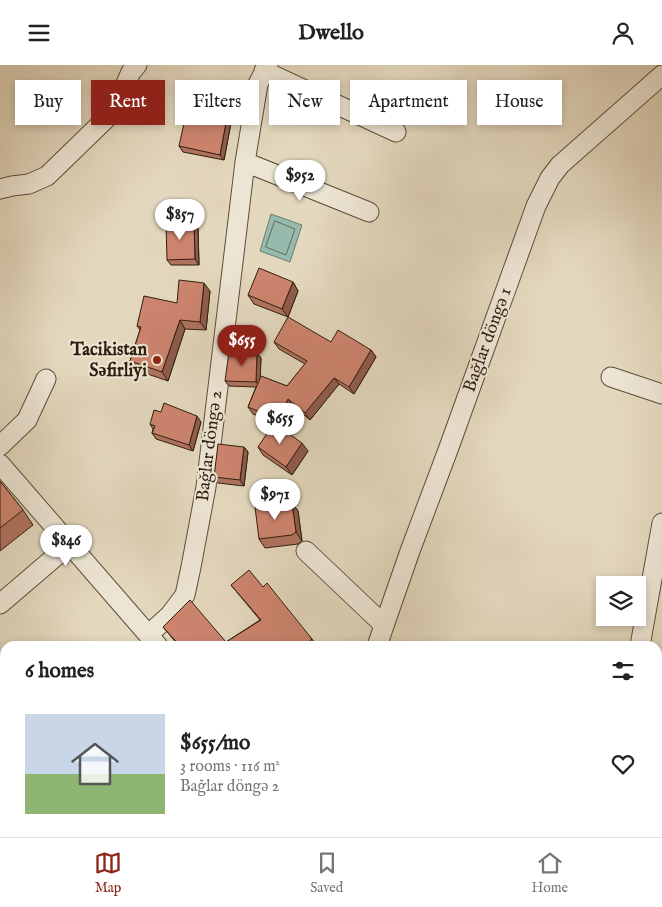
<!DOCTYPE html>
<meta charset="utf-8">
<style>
body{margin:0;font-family:"IM FELL English",serif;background:#f6f6f6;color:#222;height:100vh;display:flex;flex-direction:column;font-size:19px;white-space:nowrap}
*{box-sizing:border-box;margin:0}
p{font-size:16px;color:#767676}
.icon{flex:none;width:28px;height:28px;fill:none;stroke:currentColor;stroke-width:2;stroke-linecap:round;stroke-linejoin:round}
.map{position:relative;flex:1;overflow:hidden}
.side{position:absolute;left:0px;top:576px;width:662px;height:196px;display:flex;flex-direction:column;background:#fff;border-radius:15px 15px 0 0;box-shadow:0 2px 8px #0003}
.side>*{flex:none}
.hud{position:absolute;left:15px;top:15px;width:632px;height:45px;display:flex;gap:10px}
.buttons{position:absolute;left:596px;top:511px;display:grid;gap:10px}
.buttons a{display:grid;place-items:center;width:50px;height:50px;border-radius:0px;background:#fff;box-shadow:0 2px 8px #0003;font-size:25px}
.price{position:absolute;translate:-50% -42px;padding:0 11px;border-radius:18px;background:#fff;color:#222;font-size:16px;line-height:32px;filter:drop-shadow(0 1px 2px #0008)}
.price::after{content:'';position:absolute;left:50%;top:30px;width:15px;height:11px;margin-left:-8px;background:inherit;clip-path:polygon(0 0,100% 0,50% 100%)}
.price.active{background:#8f2418;color:#fff}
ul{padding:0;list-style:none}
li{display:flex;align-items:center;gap:15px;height:125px;padding:0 25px}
li span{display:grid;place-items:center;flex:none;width:140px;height:100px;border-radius:0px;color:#555}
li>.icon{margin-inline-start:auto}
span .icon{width:60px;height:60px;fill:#fffc;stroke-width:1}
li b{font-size:21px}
h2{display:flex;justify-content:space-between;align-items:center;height:60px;padding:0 25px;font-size:21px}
.tag{padding:0 18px;border-radius:0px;background:#fff;box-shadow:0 2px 8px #0003;font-size:18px;line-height:45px}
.tag.active{background:#8f2418;color:#fff}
header{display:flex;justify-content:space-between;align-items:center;height:65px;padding:0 25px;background:#fff;font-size:22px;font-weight:700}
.tab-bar{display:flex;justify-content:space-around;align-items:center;height:70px;border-top:1px solid #e0e0e0;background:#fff;font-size:14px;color:#767676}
.tab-bar a{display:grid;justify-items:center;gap:2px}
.tab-bar .active{color:#8f2418}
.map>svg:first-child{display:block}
</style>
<header><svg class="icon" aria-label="menu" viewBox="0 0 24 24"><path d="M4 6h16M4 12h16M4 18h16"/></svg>Dwello<svg class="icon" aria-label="person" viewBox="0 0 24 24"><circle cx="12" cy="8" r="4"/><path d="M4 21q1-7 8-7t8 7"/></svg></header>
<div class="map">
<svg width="662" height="772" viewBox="0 0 662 772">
<rect width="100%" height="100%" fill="#e3d7bd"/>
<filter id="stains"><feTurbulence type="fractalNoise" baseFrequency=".004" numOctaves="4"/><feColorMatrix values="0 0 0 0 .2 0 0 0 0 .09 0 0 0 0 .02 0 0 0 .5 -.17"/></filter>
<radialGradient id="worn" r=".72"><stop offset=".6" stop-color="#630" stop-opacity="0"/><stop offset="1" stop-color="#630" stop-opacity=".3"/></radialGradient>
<path fill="#96baac" stroke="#6d7c6d" d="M 271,149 L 302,160 L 290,197 L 260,186 Z"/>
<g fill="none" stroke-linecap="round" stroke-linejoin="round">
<path stroke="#626c5d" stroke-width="1" d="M 275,156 L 295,164 L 286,190 L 266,182 Z"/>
<defs>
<path id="minor" d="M 264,6 L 396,67
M 245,97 L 369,147
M 0,124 L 12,121 L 29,119 L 47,111 L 114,46 L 131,7 L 137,0
M 611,312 L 662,329
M 0,381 L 27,355 L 46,314
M 0,399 L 158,581
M 306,486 L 384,560
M 0,539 L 69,480
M 148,570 L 170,550 L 185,530 L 191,502 L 206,422 L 245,97 L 258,19 L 268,0
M 377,581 L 410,486 L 448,385 L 536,141 L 550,113 L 560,100 L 662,10
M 640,581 L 662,458
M 658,640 L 662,648
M 320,768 L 320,772"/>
<path id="major" d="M 658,735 L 662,731
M 615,772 L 621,768"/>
</defs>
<use href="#minor" stroke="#5c4d3a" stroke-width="21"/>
<use href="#major" stroke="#2f1f0e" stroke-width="26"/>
<use href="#minor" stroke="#ede5d4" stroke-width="19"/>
<use href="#major" stroke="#e2bc7e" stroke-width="24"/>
</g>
<path fill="#b0725f" stroke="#2f1f0e" d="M 230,36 L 234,42 L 224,95 L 183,87 L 179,81 Z
M 198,163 L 199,200 L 171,200 L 167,195 Z
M 293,217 L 298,226 L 288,252 L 254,239 L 248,230 Z
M 210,226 L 206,265 L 185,264 L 168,316 L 136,305 L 130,296 L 140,265 L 137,261 L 177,238 Z
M 274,277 L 331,277 L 371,285 L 376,292 L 354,329 L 339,319 L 310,355 L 293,341 L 284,361 L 253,349 L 248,342 L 256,322 L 229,321 L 225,316 L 257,288 L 261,293 L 260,311 L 287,321 L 305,299 L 279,284 Z
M 201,357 L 193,386 L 156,374 L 152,368 L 153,364 L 150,359 Z
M 244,382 L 248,387 L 244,421 L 218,418 L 214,412 Z
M 258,382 L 308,386 L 292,410 L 263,390 Z
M 0,416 L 23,445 L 33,460 L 0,486 Z
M 292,438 L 298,446 L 302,476 L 298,479 L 265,483 L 259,474 Z
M 231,520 L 263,522 L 312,574 L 317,580 L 316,581 L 179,581 L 163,562 L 226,577 L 260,555 Z
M 658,652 L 662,658 L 662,694 L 658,696 Z
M 0,704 L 5,704 L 5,744 L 0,744 Z"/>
<path fill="#905c4d" stroke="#2f1f0e" d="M 230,36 L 234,42 L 224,95 L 220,90 Z
M 194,157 L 198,163 L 199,200 L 195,194 Z
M 293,217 L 298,226 L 288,252 L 282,244 Z
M 204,218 L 210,226 L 206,265 L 200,257 Z
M 180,255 L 185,264 L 168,316 L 162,307 Z
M 371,285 L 376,292 L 354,329 L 349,322 Z
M 257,288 L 261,293 L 260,322 L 256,317 Z
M 334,313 L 339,319 L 310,355 L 305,348 Z
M 288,334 L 293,341 L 284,361 L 279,355 Z
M 197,351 L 201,357 L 193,386 L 189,380 Z
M 302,378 L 308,386 L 292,410 L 286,402 Z
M 244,382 L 248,387 L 244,421 L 240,415 Z
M 292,438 L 298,446 L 302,476 L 296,467 Z"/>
<path fill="#cd846e" stroke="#2f1f0e" d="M 191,27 L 230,36 L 220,90 L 179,81 Z
M 194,157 L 195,194 L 167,195 L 166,158 Z
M 259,203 L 293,217 L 282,244 L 248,230 Z
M 179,215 L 204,218 L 200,257 L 180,255 L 162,307 L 130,296 L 141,262 L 137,261 L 144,231 L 177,238 Z
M 288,252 L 331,277 L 338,265 L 371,285 L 349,322 L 334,313 L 305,348 L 288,334 L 279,355 L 248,342 L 261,311 L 287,321 L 307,296 L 274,277 Z
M 229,287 L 257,288 L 256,317 L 225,316 Z
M 164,338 L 197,351 L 189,380 L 152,368 L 155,361 L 150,359 L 154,345 L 161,347 Z
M 274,358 L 302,378 L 286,402 L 258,382 Z
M 218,379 L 244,382 L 240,415 L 214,412 Z
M 0,416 L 23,445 L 0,463 Z
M 292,438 L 296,467 L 292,470 L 259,474 L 255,442 Z
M 249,505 L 263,522 L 267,518 L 312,574 L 304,581 L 180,581 L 163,562 L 190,535 L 226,577 L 261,555 L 231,520 Z
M 658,653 L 662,661 L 662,683 L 658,685 Z
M 0,704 L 5,704 L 5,741 L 0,741 Z
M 662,766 L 662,772 L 655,772 L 655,768 L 658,768 L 658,767 Z"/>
<circle fill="#8f2418" stroke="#ede5d4" stroke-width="2" cx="157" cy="295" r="5"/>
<g text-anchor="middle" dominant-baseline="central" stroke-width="4" stroke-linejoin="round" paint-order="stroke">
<g font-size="18" fill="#2f1f0e" stroke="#ede5d4">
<text transform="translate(488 275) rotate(-70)">Bağlar döngə 1</text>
<text transform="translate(210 381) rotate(-83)">Bağlar döngə 2</text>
</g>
<g font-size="18" font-weight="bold" fill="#2f1f0e" stroke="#ede5d4" text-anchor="end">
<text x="147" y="285">Tacikistan<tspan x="147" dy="21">Səfirliyi</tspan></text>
</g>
</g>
<rect width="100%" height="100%" filter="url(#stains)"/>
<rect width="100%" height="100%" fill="url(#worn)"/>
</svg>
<div class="buttons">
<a><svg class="icon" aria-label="layers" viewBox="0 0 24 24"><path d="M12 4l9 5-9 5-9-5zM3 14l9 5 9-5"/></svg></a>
</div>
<b class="price" style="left:300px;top:137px">$952</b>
<b class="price" style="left:180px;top:176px">$857</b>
<b class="price active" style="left:242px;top:302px">$655</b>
<b class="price" style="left:280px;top:380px">$655</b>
<b class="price" style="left:275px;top:456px">$971</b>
<b class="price" style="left:66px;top:502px">$846</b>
<div class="hud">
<a class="tag">Buy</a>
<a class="tag active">Rent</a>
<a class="tag">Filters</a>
<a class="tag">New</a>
<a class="tag">Apartment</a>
<a class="tag">House</a>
</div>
<section class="side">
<h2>6 homes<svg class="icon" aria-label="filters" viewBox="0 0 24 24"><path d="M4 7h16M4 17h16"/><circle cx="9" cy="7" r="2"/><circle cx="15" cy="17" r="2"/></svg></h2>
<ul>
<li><span style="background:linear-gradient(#c9d6e8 60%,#8fb573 0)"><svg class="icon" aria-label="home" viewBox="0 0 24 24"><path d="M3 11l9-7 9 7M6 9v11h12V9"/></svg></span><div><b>$655/mo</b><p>3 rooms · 116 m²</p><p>Bağlar döngə 2</p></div><svg class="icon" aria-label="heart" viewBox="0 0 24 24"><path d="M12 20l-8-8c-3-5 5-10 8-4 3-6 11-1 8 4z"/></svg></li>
</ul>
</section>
</div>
<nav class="tab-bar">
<a class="active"><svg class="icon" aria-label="map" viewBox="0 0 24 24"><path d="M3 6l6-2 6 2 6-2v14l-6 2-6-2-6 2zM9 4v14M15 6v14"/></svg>Map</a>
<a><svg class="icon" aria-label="saved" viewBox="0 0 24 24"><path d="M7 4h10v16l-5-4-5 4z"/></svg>Saved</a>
<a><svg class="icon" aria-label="home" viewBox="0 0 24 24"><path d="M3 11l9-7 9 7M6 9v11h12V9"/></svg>Home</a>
</nav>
